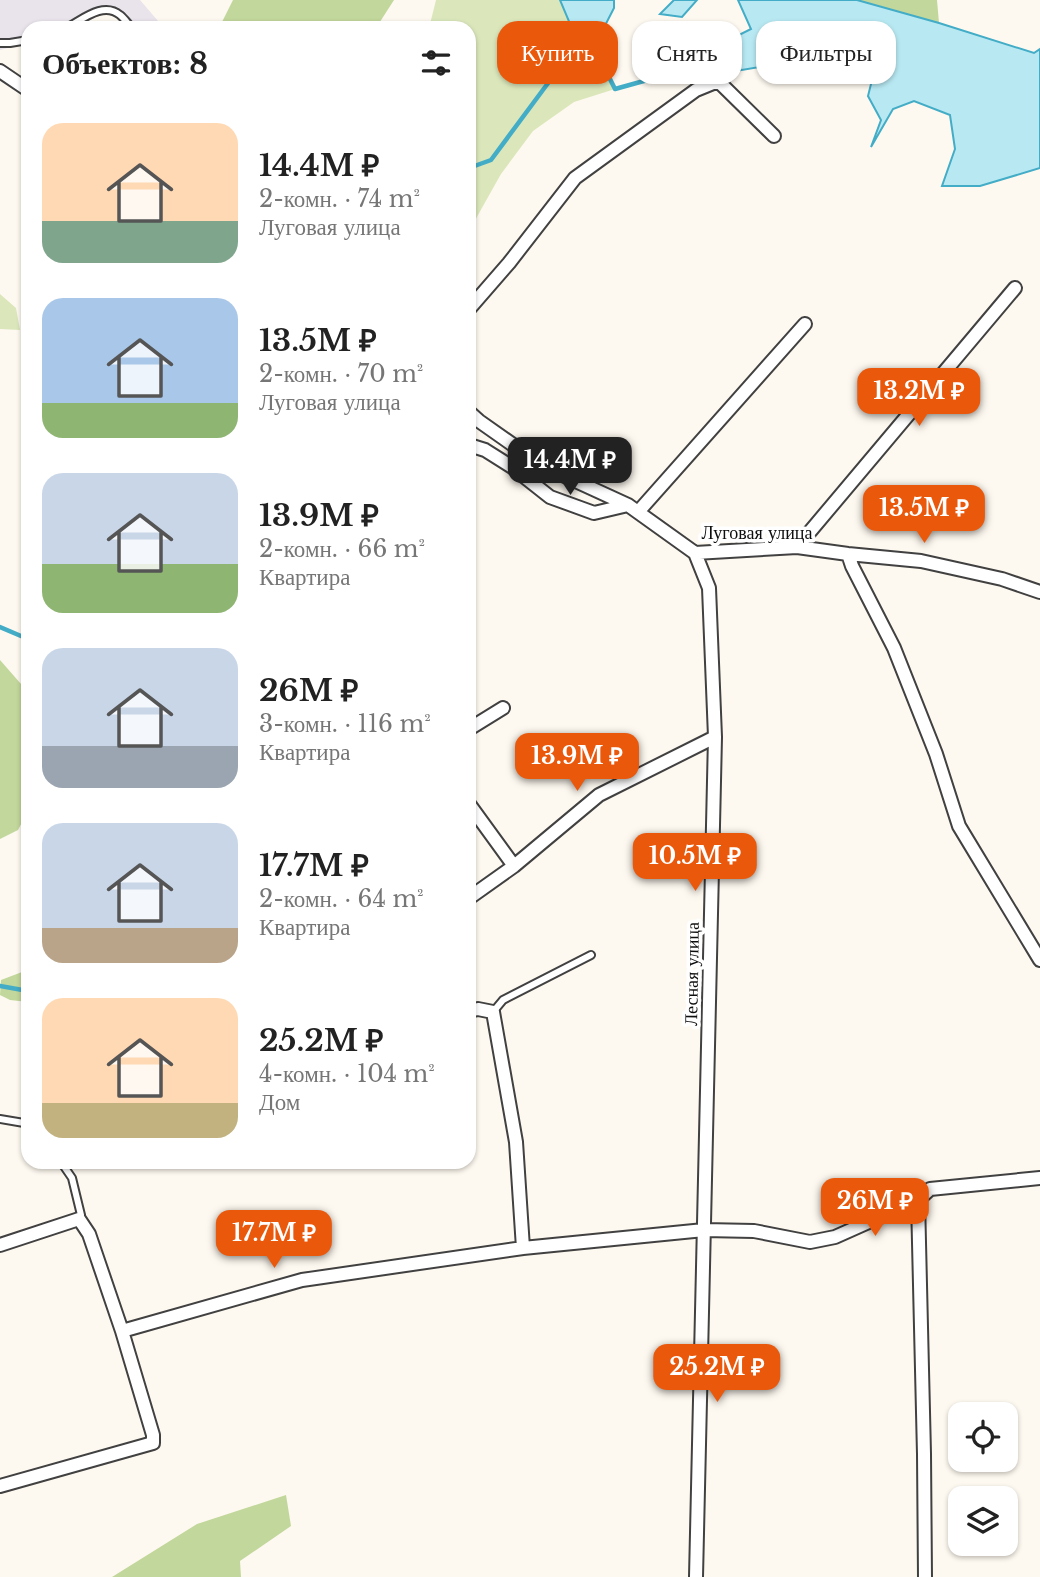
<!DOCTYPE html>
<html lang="ru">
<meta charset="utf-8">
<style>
body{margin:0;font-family:"Libre Baskerville",serif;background:#f2f2f2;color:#222;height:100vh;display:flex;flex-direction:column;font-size:26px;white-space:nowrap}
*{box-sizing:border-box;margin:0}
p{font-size:23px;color:#767676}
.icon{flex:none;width:38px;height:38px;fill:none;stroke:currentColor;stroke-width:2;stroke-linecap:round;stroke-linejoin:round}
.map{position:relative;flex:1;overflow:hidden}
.side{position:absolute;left:21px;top:21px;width:455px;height:1148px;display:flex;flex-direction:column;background:#fff;border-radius:21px;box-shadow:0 2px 5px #0004}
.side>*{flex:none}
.top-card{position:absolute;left:497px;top:21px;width:438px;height:63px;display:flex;gap:14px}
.buttons{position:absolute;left:948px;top:1402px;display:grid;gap:14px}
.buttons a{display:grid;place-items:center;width:70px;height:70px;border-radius:14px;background:#fff;box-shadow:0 2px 5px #0004;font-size:35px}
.price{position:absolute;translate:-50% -60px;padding:0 16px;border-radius:14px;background:#ea580c;color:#fff;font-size:23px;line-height:46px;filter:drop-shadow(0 2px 4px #0008)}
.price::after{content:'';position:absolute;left:50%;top:42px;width:21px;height:16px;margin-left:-10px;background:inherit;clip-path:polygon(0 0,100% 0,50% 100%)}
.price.on{background:#222;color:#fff}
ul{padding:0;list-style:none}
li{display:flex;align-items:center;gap:21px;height:175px;padding:0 21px}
li span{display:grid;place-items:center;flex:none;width:196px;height:140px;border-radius:21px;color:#555}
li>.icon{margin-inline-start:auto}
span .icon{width:84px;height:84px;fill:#fffc;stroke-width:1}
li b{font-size:30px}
h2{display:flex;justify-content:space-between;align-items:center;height:84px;padding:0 21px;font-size:30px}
.tag{padding:0 24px;border-radius:21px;background:#fff;box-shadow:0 2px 5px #0004;font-size:24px;line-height:63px}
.tag.on{background:#ea580c;color:#fff}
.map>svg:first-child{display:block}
</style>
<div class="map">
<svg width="1040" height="1577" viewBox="0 0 1040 1577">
<rect width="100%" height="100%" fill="#fef9f0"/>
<path fill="#e9e3ec" d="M 0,0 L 140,0 L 164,28 L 125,28 L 115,16 L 103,13 L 77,28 L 28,28 L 28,43 L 0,50 Z"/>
<path fill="#dbe7bb" d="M 436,0 L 560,0 L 571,26 L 580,57 L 594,47 L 615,89 L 574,102 L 533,131 L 501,174 L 469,231 L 469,28 L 429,28 Z
M 0,294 L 16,308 L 20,330 L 0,329 Z"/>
<path fill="#c2d79b" d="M 233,0 L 394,0 L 376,28 L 219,28 Z
M 857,0 L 937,0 L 939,23 L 858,2 Z
M 0,660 L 28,692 L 28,811 L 18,830 L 0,839 Z
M 22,972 L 28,974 L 28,1002 L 10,1000 L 0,995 L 1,980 Z
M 286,1495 L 291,1526 L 240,1561 L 241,1577 L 112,1577 L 197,1524 Z"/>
<path fill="#b8e9f3" stroke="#43acc6" stroke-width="2" d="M 560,0 L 614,0 L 614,8 L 594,47 L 579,57 L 571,26 Z
M 674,0 L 697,0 L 682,17 L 660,14 Z
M 738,0 L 857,0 L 939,23 L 1034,53 L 1040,49 L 1040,168 L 980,186 L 942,186 L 955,149 L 950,115 L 914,101 L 893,109 L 871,147 L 881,120 L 868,96 L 877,60 L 858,50 L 730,72 L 709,50 L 751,29 Z"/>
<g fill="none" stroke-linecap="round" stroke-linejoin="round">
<path stroke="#43acc6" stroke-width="4.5" d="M 469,168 L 491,160 L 557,71 L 594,47 L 615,89 L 669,74 L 725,61
M 0,627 L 28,639
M 0,986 L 28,991"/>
<defs>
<path id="lane" d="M 66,28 C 82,20 103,1 120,15 C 124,18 128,24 132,28
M 0,43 L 10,43 L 28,40
M 493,1012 L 503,1000 L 591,955
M 0,1119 L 24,1123 L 28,1127
M 61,1162 L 72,1178 L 81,1215 L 79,1219"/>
<path id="street" d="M 0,71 L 28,90
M 469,309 L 509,263 L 575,178 L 696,90 L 718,81 L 774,136
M 469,412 L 479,421 L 543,466 L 628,505 L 695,553 L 797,547 L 848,554 L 921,561 L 1002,579 L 1040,592
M 469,445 L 485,450 L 512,467 L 550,497 L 594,513 L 628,505
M 638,512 L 805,324
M 797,547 L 1015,288
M 695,553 L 709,588 L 715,737 L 696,1577
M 848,554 L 852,566 L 894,648 L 936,754 L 959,826 L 1040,960
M 469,729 L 503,708
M 469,804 L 514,866
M 469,898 L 514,866 L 599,795 L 715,737
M 469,1011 L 478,1009 L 493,1012 L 516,1142 L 523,1248
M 918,1200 L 924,1454 L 925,1577
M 0,1245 L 79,1219 L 89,1234 L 122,1331
M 0,1486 L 153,1443 L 153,1435 L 122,1331 L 302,1280 L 523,1248 L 704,1230 L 754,1231 L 810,1242 L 835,1237 L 918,1200 L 930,1189 L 1040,1178"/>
</defs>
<use href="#lane" stroke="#414141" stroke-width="10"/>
<use href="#street" stroke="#414141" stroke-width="16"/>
<use href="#lane" stroke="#fff" stroke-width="6"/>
<use href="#street" stroke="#fff" stroke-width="12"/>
</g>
<g text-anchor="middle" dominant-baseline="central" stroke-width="7" stroke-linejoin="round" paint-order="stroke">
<g font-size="18" fill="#0e0e0e" stroke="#fff">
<text x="757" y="533">Луговая улица</text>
<text transform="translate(692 974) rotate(-89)">Лесная улица</text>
</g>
</g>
</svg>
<div class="buttons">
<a><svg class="icon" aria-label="locate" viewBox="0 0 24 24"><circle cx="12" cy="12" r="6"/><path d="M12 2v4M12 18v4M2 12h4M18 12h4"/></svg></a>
<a><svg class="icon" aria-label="layers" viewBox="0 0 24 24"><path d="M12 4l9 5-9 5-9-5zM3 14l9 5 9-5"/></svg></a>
</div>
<b class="price" style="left:919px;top:428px">13.2M ₽</b>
<b class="price on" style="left:570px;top:497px">14.4M ₽</b>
<b class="price" style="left:924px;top:545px">13.5M ₽</b>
<b class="price" style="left:577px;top:793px">13.9M ₽</b>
<b class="price" style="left:695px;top:893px">10.5M ₽</b>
<b class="price" style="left:875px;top:1238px">26M ₽</b>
<b class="price" style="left:274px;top:1270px">17.7M ₽</b>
<b class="price" style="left:717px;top:1404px">25.2M ₽</b>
<div class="top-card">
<a class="tag on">Купить</a>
<a class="tag">Снять</a>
<a class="tag">Фильтры</a>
</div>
<section class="side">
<h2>Объектов: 8<svg class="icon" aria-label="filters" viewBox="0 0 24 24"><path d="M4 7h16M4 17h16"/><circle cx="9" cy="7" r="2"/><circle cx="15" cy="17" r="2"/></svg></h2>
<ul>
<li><span style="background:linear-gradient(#ffd9b3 70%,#7fa58c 0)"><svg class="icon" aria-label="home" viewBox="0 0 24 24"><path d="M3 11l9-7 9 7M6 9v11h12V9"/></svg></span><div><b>14.4M ₽</b><p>2-комн. · 74 m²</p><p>Луговая улица</p></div></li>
<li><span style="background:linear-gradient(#a9c7e8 75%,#8fb573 0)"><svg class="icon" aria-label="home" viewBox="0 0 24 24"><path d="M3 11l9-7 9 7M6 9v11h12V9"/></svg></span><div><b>13.5M ₽</b><p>2-комн. · 70 m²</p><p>Луговая улица</p></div></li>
<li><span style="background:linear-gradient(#c9d6e8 65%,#8fb573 0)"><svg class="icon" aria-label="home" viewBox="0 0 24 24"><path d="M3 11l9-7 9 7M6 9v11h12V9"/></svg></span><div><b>13.9M ₽</b><p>2-комн. · 66 m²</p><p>Квартира</p></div></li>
<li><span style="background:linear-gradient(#c9d6e8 70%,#9aa5b1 0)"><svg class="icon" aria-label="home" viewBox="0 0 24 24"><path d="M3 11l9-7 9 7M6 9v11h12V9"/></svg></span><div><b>26M ₽</b><p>3-комн. · 116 m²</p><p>Квартира</p></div></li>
<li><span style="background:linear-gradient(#c9d6e8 75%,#b9a48a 0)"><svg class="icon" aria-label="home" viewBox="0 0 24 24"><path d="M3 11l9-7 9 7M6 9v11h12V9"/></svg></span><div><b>17.7M ₽</b><p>2-комн. · 64 m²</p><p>Квартира</p></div></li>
<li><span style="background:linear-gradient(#ffd9b3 75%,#c2b280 0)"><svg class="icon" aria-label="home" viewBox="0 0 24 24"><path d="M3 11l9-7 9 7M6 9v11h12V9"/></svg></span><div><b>25.2M ₽</b><p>4-комн. · 104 m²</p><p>Дом</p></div></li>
</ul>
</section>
</div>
